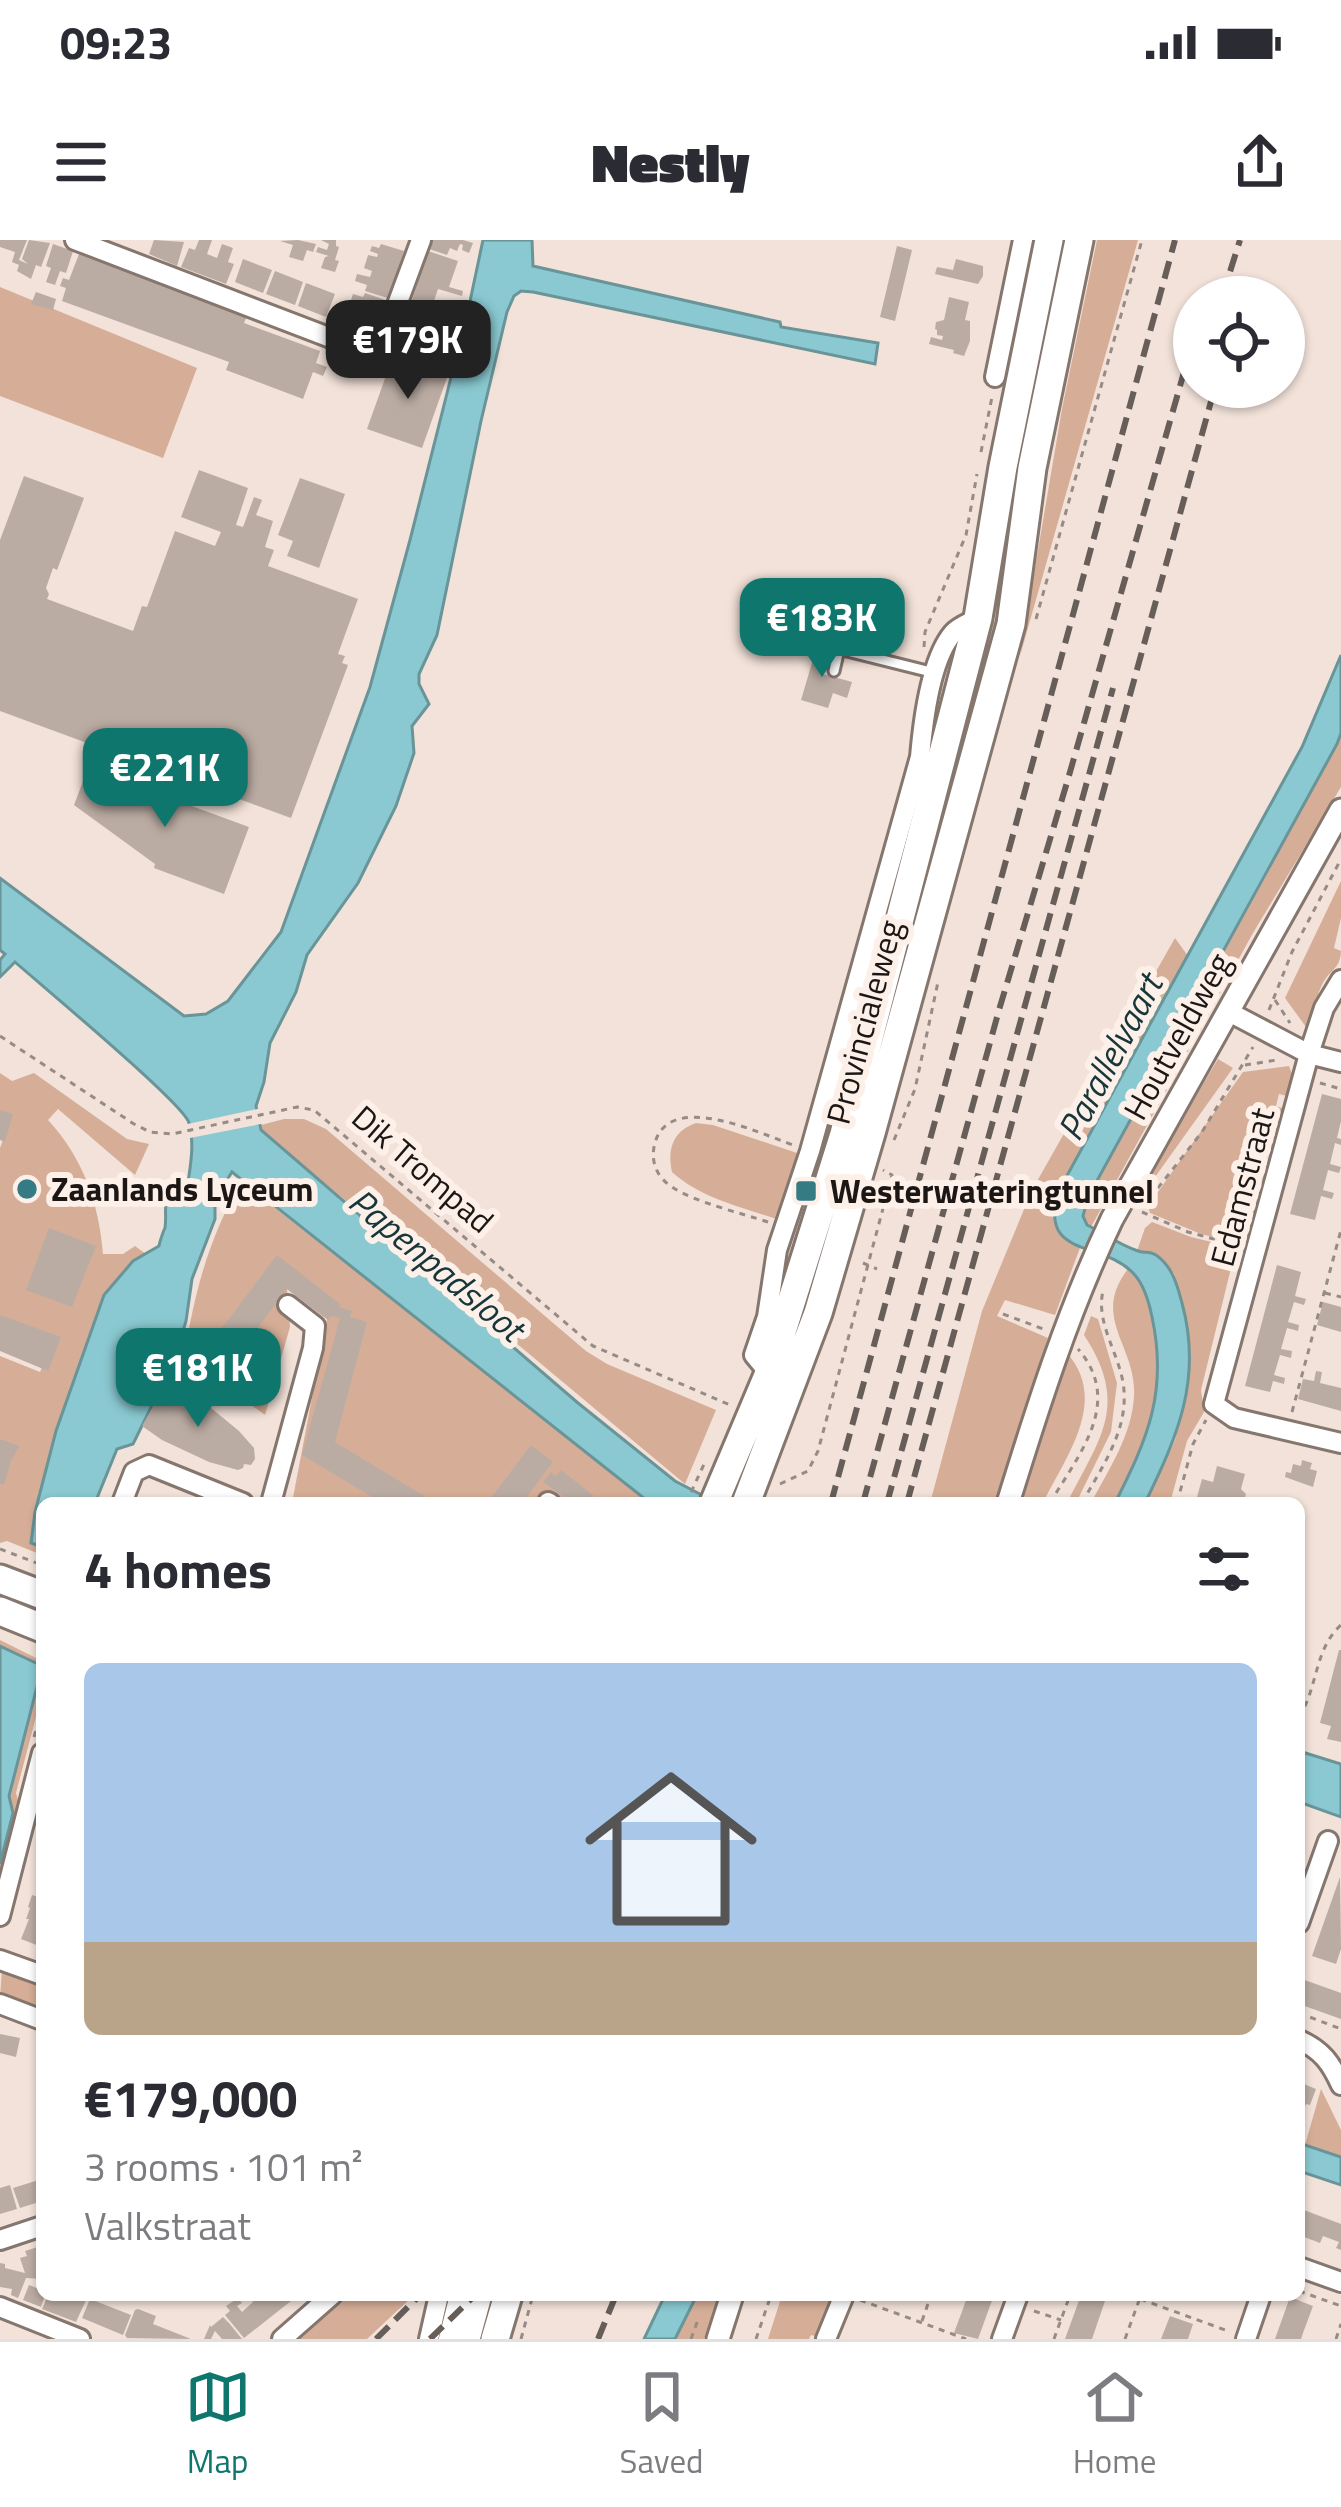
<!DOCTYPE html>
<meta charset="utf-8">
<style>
body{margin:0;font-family:"Titillium Web",sans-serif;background:#f2f2f3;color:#2b2b33;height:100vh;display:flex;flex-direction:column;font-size:45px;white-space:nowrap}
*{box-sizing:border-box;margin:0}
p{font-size:39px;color:#7c7c81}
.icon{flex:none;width:66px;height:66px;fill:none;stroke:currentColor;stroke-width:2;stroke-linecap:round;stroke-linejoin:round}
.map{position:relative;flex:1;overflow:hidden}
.details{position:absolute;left:36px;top:1257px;width:1269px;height:804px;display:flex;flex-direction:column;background:#fff;border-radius:18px;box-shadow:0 3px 9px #0004}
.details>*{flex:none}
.fabs{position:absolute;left:1173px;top:36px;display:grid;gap:24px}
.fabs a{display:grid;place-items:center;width:132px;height:132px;border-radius:50%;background:#fff;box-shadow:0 3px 9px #0004;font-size:60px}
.price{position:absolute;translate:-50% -102px;padding:0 27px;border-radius:24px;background:#0f766e;color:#fff;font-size:39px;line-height:78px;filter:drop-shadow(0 3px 6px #0008)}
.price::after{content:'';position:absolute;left:50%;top:72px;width:36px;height:27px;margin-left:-18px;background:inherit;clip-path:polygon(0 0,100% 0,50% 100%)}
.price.selected{background:#222;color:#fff}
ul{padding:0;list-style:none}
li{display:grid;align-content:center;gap:24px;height:636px;padding:0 48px}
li+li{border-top:3px solid #e1e1e2}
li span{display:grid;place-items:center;height:372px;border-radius:18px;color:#555}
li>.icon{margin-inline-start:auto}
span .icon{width:216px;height:216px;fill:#fffc;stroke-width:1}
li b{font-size:51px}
h2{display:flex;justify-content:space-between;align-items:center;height:144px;padding:0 48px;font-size:51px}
.status{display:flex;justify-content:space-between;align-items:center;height:84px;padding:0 60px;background:#fff;direction:ltr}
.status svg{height:33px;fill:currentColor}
header{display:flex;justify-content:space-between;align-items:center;height:156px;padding:0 48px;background:#fff;font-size:54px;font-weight:800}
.tab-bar{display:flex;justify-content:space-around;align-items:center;height:168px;border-top:3px solid #e1e1e2;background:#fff;font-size:33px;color:#7c7c81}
.tab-bar a{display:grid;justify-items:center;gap:6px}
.tab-bar .selected{color:#0f766e}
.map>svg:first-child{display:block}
</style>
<div class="status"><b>09:23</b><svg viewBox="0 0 49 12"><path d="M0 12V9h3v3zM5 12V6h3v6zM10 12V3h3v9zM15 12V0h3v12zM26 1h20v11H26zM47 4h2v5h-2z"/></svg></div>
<header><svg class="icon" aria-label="menu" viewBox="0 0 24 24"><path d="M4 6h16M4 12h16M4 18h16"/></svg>Nestly<svg class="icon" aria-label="share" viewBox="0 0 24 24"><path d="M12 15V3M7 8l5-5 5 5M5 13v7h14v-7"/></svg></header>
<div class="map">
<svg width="1341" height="2099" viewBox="0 0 1341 2099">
<rect width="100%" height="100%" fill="#f2e2d9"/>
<path fill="#d6ae97" d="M 1097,0 L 1138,0 L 1020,416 L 1062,169 Z
M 0,47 L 197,128 L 163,218 L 0,156 Z
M 1341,493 L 1341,547 L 1253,693 L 1091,987 L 1087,985 L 1083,976 L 1088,957 L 1266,636 Z
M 1341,641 L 1341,678 L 1334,708 L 1341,711 C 1340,726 1335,727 1326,738 C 1315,753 1316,774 1306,787 L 1285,758 Z
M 1175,698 L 1188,716 L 1058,952 L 1052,973 L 1070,1002 L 1081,1005 L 1055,1075 L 1005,1060 L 997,1076 L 1048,1098 L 995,1263 L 930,1263 L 982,1071 L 1032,950 Z
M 1218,819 L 1233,828 L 1135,965 L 1135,959 Z
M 1289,826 L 1294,839 L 1291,857 L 1279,854 L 1276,866 L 1288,870 L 1287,875 L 1274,872 L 1266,902 L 1278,905 L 1277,911 L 1265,908 L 1256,939 L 1269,943 L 1268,948 L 1255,945 L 1248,969 L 1262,974 L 1253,1004 L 1238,1001 L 1237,1003 L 1201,994 L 1150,973 L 1148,966 L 1243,832 Z
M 0,833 L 12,841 L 34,833 L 127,899 L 149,904 L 135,935 L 58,869 L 48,880 C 83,918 99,963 103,1014 L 123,1014 L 135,1006 L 146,1014 L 133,1021 L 68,1154 L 40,1252 L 32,1302 L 42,1307 L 42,1315 L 7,1301 L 0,1303 L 0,1116 L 40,1132 L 52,1103 L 0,1081 L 0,908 L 10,880 L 0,876 Z
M 284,879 L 304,879 L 326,889 L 586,1111 L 607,1124 L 716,1170 L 685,1244 L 261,890 L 261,885 Z
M 696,883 L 713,885 L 806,916 L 785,982 C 746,968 703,960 672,932 C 667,909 673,891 696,883 Z
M 242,942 L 650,1263 L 567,1263 L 551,1251 L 542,1263 L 292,1263 L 327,1079 L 287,1049 L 290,1087 L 265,1175 L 184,1117 C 194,1055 209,995 242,942 Z
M 1152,982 L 1191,997 L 1236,1008 L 1201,1150 L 1204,1172 L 1187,1201 L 1170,1263 L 1145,1263 L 1175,1200 L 1190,1112 L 1185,1072 L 1174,1033 L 1137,1011 L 1145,988 Z
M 1128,1029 C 1169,1067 1162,1160 1143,1208 C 1136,1226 1126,1242 1117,1259 L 1115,1263 L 1091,1263 C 1109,1229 1132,1195 1134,1156 C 1137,1106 1090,1078 1128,1029 Z
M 1091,1076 L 1098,1079 L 1117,1143 L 1111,1192 L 1076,1263 L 1067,1263 C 1100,1198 1130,1165 1084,1095 Z
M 1066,1112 C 1110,1160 1066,1216 1043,1263 L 1017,1263 Z
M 0,1400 L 42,1421 L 42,1454 L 16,1553 L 18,1560 L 22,1562 L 0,1651 L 0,1624 L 13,1573 L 9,1556 L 40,1435 L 38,1424 L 0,1406 Z
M 2,1730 L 42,1741 L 42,1773 L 0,1757 Z
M 1321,1849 L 1341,1890 L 1341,1917 L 1305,1905 Z
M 339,2055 L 414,2055 L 367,2099 L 290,2099 Z
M 697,2055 L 720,2055 L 704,2099 L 675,2099 Z
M 782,2055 L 834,2055 L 818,2097 L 811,2095 L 809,2099 L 768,2099 Z"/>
<path fill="#8ac9d1" stroke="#699498" stroke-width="3" d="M 483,0 L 532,0 L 533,26 L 780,82 L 781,87 L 878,103 L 875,124 L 533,52 L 521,51 L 514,56 L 507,72 L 481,181 L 437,395 L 419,434 L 419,444 L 429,464 L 412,486 L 414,513 L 396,566 L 358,643 L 307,715 L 296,752 L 270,803 L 264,842 L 256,866 L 261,890 L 578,1163 L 675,1241 L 717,1263 L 650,1263 L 232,932 L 215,959 L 215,979 L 192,1039 L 186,1081 L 174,1121 L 133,1204 L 117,1209 L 95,1263 L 42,1263 L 42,1307 L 31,1303 L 35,1272 L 56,1191 L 104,1055 L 133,1021 L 159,1006 C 159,1004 164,989 165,988 C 168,967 158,959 184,953 L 187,949 C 190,928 195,905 189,883 C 184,864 41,745 15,722 L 0,737 L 0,720 L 5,714 L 0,710 L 0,638 L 184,776 L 206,774 L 228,761 L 281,692 L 370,447 L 410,300 L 469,66 Z
M 1341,415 L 1341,493 L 1337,504 L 1088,957 L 1083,976 L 1087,985 C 1103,993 1120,1005 1138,1011 C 1147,1014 1148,1010 1156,1015 C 1173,1027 1177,1045 1182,1063 C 1203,1139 1177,1197 1145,1263 L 1115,1263 C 1148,1198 1168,1151 1152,1077 C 1149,1062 1144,1045 1134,1034 C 1102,999 1039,1020 1058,952 L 1302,507 Z
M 0,1406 L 38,1424 L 40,1435 L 9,1556 L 13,1573 L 0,1624 Z
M 1299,1511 L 1341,1524 L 1341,1577 L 1299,1562 Z
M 1299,1903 L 1341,1917 L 1341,1945 L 1299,1931 Z
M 665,2055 L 697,2055 L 675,2099 L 644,2099 Z"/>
<path fill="#f2e2d9" d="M 262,868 L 266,883 L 185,899 L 183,885 Z"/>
<path fill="#bbaca3" d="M 0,0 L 27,0 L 19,20 L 28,24 L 22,19 L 29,0 L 50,3 L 41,27 L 36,25 L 31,39 L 17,31 L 19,25 L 12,22 L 15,12 L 0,7 Z
M 154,0 L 184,2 L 177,26 L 149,14 Z
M 199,0 L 212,0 L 207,14 L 217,18 L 222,4 L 233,8 L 228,22 L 234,24 L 226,44 L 181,27 L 189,8 L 195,10 Z
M 298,0 L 316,4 L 313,12 L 307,10 L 303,21 L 289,17 L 293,5 L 280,1 Z
M 321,0 L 336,0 L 336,6 L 339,7 L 335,20 L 339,21 L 335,32 L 321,28 L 325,17 L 329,16 L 316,12 L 318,7 L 327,10 L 329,4 Z
M 432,0 L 463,0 L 473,3 L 469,13 L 462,10 L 463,5 L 460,4 L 457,11 L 450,8 L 447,15 L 429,9 Z
M 53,4 L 73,11 L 66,33 L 60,31 L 55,45 L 46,42 L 51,28 L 46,26 Z
M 381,4 L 404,11 L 388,58 L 365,51 L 367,45 L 355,41 L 357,34 L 370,37 L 372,31 L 364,28 L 368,15 L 377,17 L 378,14 L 370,11 L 372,6 L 379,8 Z
M 897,6 L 912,10 L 895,81 L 880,77 Z
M 428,11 L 458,21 L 449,47 L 463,51 L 462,56 L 438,49 L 432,67 L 412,60 Z
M 79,14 L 247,76 L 244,83 L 320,111 L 316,123 L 327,127 L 323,136 L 313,132 L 303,159 L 226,130 L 229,122 L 62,61 L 66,48 L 60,46 L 63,38 L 69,40 Z
M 243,19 L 272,30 L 263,53 L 235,42 Z
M 956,19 L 983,26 L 983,36 L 978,44 L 935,34 L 937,27 L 953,30 Z
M 275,31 L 303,42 L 295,65 L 266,54 Z
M 306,43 L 335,54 L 326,77 L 298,66 Z
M 36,52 L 56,59 L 53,70 L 31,64 Z
M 365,53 L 388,61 L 374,100 L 352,91 L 353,88 L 343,84 L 353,54 L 363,57 Z
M 949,57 L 969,62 L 965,80 L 970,81 L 970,101 L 964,116 L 953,113 L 954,110 L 929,104 L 931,97 L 942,100 L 943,96 L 937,95 L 937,90 L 935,89 L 936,82 L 944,80 Z
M 411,62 L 431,69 L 430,72 L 437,75 L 438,70 L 458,77 L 448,129 L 394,110 Z
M 393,116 L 448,135 L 422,208 L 367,189 Z
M 199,230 L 248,248 L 236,285 L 243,287 L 254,257 L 262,260 L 256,275 L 273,281 L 265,307 L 274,310 L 268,326 L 358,359 L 338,414 L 345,416 L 342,423 L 348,425 L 291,578 L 0,471 L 0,300 L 24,236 L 84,258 L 57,330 L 53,328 L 46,348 L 49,354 L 47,359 L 133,391 L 142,366 L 147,367 L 175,291 L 215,306 L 221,292 L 181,277 Z
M 300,238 L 345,254 L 319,328 L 287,316 L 293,301 L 278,295 Z
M 805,403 L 830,410 L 823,434 L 852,442 L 847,458 L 833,453 L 828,468 L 801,460 L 814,416 L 802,412 Z
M 88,528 L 173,559 L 173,561 L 178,563 L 178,561 L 249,587 L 224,654 L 154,628 L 155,624 L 74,565 Z
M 1322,854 L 1341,859 L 1341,881 L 1337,898 L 1341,899 L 1341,905 L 1335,903 L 1330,924 L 1341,927 L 1339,933 L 1328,930 L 1323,950 L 1334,953 L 1332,959 L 1321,956 L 1315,980 L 1290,974 Z
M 0,870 L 13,874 L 5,902 L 0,900 Z
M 49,988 L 96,1006 L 72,1067 L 26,1050 Z
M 277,1015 L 340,1064 L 339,1067 L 352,1071 L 350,1077 L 367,1082 L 335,1202 L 436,1263 L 382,1263 L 302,1215 L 340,1078 L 331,1076 L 328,1080 L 287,1049 L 228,1127 L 231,1130 L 226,1136 L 201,1116 Z
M 1277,1025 L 1301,1032 L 1295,1056 L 1306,1059 L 1304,1065 L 1294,1062 L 1288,1082 L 1299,1085 L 1298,1091 L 1287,1088 L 1281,1109 L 1292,1111 L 1291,1118 L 1280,1115 L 1274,1135 L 1285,1138 L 1284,1144 L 1273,1141 L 1270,1152 L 1245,1146 Z
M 1323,1062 L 1341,1067 L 1341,1092 L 1317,1085 Z
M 0,1075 L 61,1097 L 48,1131 L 0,1111 Z
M 1316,1131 L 1322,1132 L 1320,1143 L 1341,1148 L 1341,1171 L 1298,1159 L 1303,1139 L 1314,1141 Z
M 167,1142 L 211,1168 L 239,1191 L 254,1208 L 255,1219 L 251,1225 L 244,1224 L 243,1228 L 238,1230 L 209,1222 L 162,1200 L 142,1186 Z
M 0,1199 L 19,1206 L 11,1221 L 4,1245 L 0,1244 Z
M 531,1205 L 553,1222 L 522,1263 L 487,1263 Z
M 1302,1220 L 1312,1223 L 1310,1229 L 1317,1231 L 1313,1247 L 1285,1237 L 1286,1232 L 1291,1233 L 1293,1224 L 1301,1226 Z
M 1217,1226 L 1245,1234 L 1241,1249 L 1246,1254 L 1243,1263 L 1207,1263 L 1208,1259 L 1197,1257 L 1202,1239 L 1213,1242 Z
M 561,1230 L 593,1255 L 593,1257 L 608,1263 L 572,1263 L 543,1242 L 551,1232 L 556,1236 Z
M 1339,1410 L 1341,1410 L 1341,1502 L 1327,1499 L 1331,1486 L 1320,1483 Z
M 1340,1637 L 1341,1709 L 1336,1724 L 1312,1716 Z
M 32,1655 L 42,1658 L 36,1681 L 42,1683 L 39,1706 L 21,1699 L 29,1679 L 26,1679 L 30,1668 L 28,1667 Z
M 1299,1738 L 1341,1753 L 1341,1779 L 1299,1764 Z
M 0,1794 L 20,1798 L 16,1817 L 0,1813 Z
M 1299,1842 L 1316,1849 L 1310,1865 L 1306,1864 L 1301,1877 L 1305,1879 L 1300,1894 Z
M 42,1939 L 42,1961 L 20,1968 L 13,1948 Z
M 10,1945 L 17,1969 L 0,1974 L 0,1948 Z
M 1299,1966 L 1305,1968 L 1304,1970 L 1341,1984 L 1341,2010 L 1336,2008 L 1339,2002 L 1323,1996 L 1320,2003 L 1299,1995 Z
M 41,2006 L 42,2028 L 39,2029 L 42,2039 L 26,2038 L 18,2058 L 11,2055 L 12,2049 L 0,2047 L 0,2023 L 5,2024 L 5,2028 L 25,2033 L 20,2018 L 27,2016 L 25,2011 Z
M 42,2042 L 42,2055 L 45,2055 L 41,2067 L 23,2060 L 29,2045 L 39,2049 Z
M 48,2055 L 79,2055 L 87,2058 L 76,2082 L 42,2069 Z
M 247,2055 L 286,2055 L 291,2061 L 244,2098 L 225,2075 L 230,2071 L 226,2066 L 238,2058 L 242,2063 L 237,2066 L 242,2072 L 253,2062 Z
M 968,2055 L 994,2055 L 978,2099 L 954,2093 Z
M 1081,2055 L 1107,2055 L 1092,2099 L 1065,2099 Z
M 1290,2057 L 1313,2066 L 1303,2093 L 1301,2099 L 1275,2099 Z
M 90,2059 L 131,2075 L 123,2095 L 82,2078 Z
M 138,2069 L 156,2076 L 153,2084 L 191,2099 L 127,2098 L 125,2095 L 135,2070 Z
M 1170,2076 L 1193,2084 L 1188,2099 L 1161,2099 Z
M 223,2077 L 229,2083 L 242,2099 L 222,2099 L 215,2091 L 211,2099 L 204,2099 L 210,2085 L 211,2087 Z"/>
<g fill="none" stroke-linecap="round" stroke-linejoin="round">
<defs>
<path id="service" d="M 834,431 L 839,409 L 935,433"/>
<path id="minor" d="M 75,0 L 378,116 L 421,0
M 995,137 L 1023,0
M 1341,740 L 1324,768 L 1309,814 L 1214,1164 L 1234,1178 L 1341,1203
M 1229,772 L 1309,814 L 1341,822
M 769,1133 L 754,1115 L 767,1077 L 777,1010 L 810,911 L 920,517 C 923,482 930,420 953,393 C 959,386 969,383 978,378
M 548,1262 L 550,1263
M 122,1263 L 134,1232 L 149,1225 L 243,1263
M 271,1263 L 313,1108 L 315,1086 L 288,1065
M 0,1676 L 42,1513
M 1299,1683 L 1328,1601
M 0,1720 L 42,1735
M 0,1764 L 42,1780
M 1299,1800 C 1322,1810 1331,1823 1341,1845
M 0,2000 L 42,1986
M 1299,2027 L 1341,2042
M 0,2067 L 80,2099
M 282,2099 L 332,2055
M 429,2099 L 439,2055
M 448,2099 L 459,2055
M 826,2099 L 844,2055
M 1002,2099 L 1018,2055
M 1246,2099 L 1261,2055"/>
<path id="tertiary" d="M 1008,1263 C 1038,1166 1068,1071 1112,979 L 1341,570
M 718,2099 L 732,2055"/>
<path id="primary" d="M 714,1263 L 769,1133 L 844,894 L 978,378 L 1003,227 L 1049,0
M 746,1263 L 818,1073 L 871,893 L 1011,384 L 1032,228 L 1079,0
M 0,1339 L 42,1355
M 0,1371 L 42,1388
M 466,2099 L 478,2055
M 495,2099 L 508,2055"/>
</defs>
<use href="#service" stroke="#85766e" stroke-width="15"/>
<use href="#minor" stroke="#85766e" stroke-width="24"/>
<use href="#tertiary" stroke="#85766e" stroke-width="27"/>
<use href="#primary" stroke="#85766e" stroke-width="33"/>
<path stroke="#968b85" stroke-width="3" stroke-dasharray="6 6" stroke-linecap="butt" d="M 981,212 L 992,157
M 1036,379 L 1142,0
M 924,407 L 925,392 L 966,295 L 977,234
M 1275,760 L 1290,783
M 1269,770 L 1292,712 L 1341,619
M 0,796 L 134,884 L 150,892 L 172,894 L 297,867 L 314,870 L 593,1106 L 730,1165
M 1245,825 L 1277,820
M 1320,843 L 1341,849
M 894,900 L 915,849 L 938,742
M 1143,967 L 1202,892 L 1253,807
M 1142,972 L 1188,992 L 1240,1006
M 768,982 C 741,973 694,962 672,947 C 658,938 651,924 654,907 C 665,848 759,893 793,905
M 863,1023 L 877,1029
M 1325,1053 L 1341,1057
M 1003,1074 L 1046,1090
M 1292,1172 L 1341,990
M 780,1244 L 808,1231 L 818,1211 L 892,935 L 883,930
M 686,1263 L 706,1220
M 1050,1263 C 1079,1214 1124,1162 1078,1109
M 1082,1263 C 1101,1228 1127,1193 1124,1151 C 1122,1117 1095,1085 1103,1051
M 1177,1263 L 1193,1204 L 1206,1180
M 0,1309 L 42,1325
M 1299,1477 C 1318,1448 1314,1409 1341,1385
M 34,1497 L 42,1468
M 1299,1773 L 1341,1789
M 1299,2051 L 1341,2066
M 1129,2055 L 1228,2091
M 860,2060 L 966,2099
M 1034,2071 L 1061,2080
M 922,2081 L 931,2055
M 521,2099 L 533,2055
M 691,2099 L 699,2077
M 756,2099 L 771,2055
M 1054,2099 L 1070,2055
M 1125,2099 L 1141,2055
M 1336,2099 L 1341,2084"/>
<use href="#service" stroke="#fff" stroke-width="9"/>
<use href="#minor" stroke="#fff" stroke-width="18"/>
<use href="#tertiary" stroke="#fff" stroke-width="21"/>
<use href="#primary" stroke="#fff" stroke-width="27"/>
<path stroke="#675e59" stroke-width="6" stroke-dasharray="18 9" stroke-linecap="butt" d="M 1222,57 L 1240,0
M 831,1263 L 1175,0
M 863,1263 L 999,770 L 1068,539 L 1194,97
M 887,1263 L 1113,448
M 907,1263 L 1215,147
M 376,2099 L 420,2055
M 430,2099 L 475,2055
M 598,2099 L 616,2055"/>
</g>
<g fill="#347b84" stroke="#fdf0e9" stroke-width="4.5">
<circle cx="27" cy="949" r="12"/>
<rect x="794" y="939" width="24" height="24" rx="6"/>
</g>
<g text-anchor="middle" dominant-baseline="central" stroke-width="12" stroke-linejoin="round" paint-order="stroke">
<g font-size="33" fill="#1c1714" stroke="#fdf0e9">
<text transform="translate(864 782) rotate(-75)">Provincialeweg</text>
<text transform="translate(1177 796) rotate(-61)">Houtveldweg</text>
<text transform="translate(423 929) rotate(41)">Dik Trompad</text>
<text transform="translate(1242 947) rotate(-75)">Edamstraat</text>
</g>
<g font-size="33" font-weight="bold" fill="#1c1714" stroke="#fdf0e9" text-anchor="start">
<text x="51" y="949">Zaanlands Lyceum</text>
<text x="830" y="951">Westerwateringtunnel</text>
</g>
<g font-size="36" font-style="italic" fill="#16363a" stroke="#fdf0e9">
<text transform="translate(1109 817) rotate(-62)">Parallelvaart</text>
<text transform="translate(437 1024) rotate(40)">Papenpadsloot</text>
</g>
</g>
</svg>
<div class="fabs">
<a><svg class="icon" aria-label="locate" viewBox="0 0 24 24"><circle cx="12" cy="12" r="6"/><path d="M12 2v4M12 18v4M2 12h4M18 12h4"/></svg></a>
</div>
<b class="price selected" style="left:408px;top:162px">€179K</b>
<b class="price" style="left:822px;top:440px">€183K</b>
<b class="price" style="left:165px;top:590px">€221K</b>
<b class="price" style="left:198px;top:1190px">€181K</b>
<section class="details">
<h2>4 homes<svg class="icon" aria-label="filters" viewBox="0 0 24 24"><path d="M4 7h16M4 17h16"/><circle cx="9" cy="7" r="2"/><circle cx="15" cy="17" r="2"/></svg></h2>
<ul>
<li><span style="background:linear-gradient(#a9c7e8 75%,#b9a48a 0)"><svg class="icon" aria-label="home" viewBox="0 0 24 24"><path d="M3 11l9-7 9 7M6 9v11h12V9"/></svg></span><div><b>€179,000</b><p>3 rooms · 101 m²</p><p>Valkstraat</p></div></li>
</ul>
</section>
</div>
<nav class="tab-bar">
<a class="selected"><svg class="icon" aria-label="map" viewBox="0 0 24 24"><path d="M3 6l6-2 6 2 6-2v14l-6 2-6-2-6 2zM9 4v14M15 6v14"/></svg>Map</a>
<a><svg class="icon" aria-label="saved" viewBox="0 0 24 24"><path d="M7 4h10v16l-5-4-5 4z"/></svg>Saved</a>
<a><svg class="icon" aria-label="home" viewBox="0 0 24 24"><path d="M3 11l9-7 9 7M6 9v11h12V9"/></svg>Home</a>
</nav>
